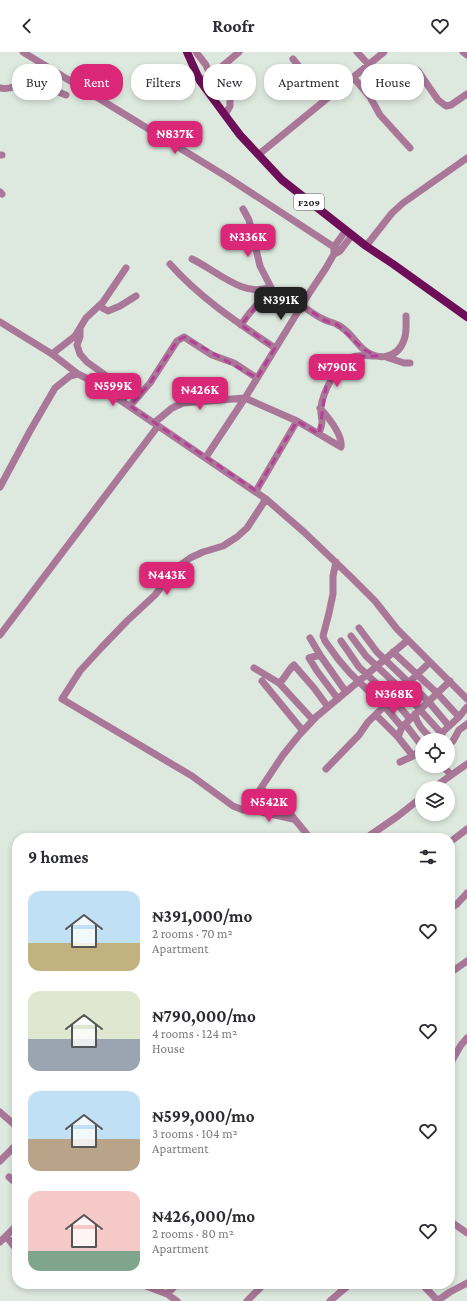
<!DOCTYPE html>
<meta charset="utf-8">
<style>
body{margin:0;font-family:"Crimson Pro",serif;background:#f7f7f7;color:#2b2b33;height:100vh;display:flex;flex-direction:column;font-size:15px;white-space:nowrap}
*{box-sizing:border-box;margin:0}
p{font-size:13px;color:#7c7c81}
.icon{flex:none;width:22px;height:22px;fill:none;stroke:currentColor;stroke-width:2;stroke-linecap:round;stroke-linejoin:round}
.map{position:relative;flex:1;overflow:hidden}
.side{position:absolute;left:12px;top:781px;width:443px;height:456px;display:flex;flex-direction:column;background:#fff;border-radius:16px;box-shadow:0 2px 6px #0003}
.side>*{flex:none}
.hud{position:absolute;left:12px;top:12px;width:443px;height:36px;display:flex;gap:8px}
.fabs{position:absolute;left:415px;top:681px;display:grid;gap:8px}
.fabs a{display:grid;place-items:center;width:40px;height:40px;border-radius:50%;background:#fff;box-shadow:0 2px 6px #0003;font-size:20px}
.price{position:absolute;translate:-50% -34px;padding:0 9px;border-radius:8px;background:#db2777;color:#fff;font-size:13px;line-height:26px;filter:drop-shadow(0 1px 2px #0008)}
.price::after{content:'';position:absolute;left:50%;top:24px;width:12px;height:9px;margin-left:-6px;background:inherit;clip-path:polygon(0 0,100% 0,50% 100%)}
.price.active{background:#222;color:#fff}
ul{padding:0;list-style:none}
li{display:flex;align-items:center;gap:12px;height:100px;padding:0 16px}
li span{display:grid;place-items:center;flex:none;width:112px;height:80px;border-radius:12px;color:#555}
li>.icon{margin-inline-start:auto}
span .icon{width:48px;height:48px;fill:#fffc;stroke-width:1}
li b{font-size:17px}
h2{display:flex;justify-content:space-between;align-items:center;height:48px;padding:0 16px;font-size:17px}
.tag{padding:0 14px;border-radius:16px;background:#fff;box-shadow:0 2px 6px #0003;font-size:14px;line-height:36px}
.tag.active{background:#db2777;color:#fff}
header{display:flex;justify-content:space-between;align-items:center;height:52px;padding:0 16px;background:#fff;font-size:18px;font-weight:700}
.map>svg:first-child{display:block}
</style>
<header><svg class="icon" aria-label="back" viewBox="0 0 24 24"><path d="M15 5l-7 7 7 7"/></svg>Roofr<svg class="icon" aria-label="heart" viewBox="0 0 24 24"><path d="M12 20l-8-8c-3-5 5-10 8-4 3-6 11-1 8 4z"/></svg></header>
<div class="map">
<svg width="467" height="1249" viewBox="0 0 467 1249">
<rect width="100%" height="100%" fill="#dde9df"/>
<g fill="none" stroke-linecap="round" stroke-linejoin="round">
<path stroke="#a79" stroke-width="7" d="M 23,0 L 227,125 L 340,199
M 196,0 L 206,13 L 210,23 L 216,28 L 230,47 L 230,54 L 225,63
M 357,0 L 369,13
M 463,0 L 467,3
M 293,7 L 325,47
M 418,19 L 438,48 L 446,54 L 451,53 L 467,42
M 353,25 L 370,45 L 380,63 L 410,96
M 200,29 L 219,17 L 239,0
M 0,36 C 8,38 14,34 22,33 C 38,32 51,37 66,43
M 0,103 L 2,103
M 258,103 L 384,0
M 0,140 L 2,142
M 243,157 L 249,168 L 260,214 L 275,243
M 366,194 L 392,161 L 403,151 L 467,106
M 336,201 L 340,199 L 352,183
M 192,207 C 214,217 245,247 270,235
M 170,212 C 200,246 238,271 275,296
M 99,254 L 108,259 L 120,254 L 136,244
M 0,270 L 52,302 L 78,322 L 92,329 L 266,447 L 304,480 L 351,525 L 375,549 L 397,577 L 467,647
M 241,273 C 253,255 267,237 290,245 C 301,252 312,262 323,267 C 328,270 333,270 338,273 C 348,278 354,288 362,296 C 376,309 397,308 404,288 C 407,281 406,272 406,264
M 80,276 L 80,285 L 77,293 L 80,302 L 87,310 L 126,338 L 123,350
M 52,302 L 75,284 L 86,266 L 103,250 L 126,216
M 386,305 L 404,311 L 410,311
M 130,354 L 150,331 L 177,289 L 184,285 L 212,303 L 234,311 L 257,326
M 154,371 L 172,356 L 183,351 L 245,346 L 297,369 L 341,395 C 343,383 328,365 320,356
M 319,382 C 320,378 322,374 322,370 C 322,365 320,360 321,355 C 323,340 337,312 351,306 C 358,302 367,304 375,304
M 206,405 L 245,346 L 310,240 L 326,216 L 334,202 L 334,195 L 346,178
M 0,435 L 30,379 L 55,336 L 70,324 L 78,322
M 256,439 L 297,369
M 266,447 L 247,476 L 237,485 L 223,494 L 203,500 L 190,506 L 176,516 L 155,543 L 127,569 L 101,596 L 80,619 L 62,647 L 192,724 L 233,754 L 243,758 L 247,757 L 283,703 L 300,682 L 316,665 L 408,588
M 336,510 L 333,524 L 333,542 L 329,561 L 323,584 L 325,589 L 338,607 L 350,621 L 385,655 L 402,675
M 359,576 L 377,600 L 428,649 L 449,674
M 0,583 L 158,374
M 351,584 L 366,604 L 402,638 L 442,682
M 310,586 L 320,603 L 346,640
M 341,589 L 359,615 L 393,647 L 410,667
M 393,600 L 437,641 L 459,665
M 320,603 L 309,606 L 317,619 L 338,647
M 254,616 L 279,631 L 313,668
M 262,629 L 303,679
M 279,631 C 285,627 287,619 294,613 L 314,636 L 328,655
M 415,662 C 417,674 425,680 433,688
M 376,663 L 398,685 L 413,704
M 405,672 L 422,694
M 398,685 L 402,675 L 450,629
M 434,688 L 459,665 L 467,655
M 448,693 L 453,689 L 459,678 L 467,672
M 400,710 L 413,704 L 422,697
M 443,714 L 451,723
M 326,717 L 359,683 L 368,670 L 430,610
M 261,736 L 269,746 L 280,753 L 292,764 L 310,786
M 433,736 L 467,712
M 247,757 L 293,767
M 366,786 L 398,764 L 422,745
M 450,790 L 467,777
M 450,857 L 457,852 L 467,841
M 450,921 L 467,909
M 450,1012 L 461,993 L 467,986
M 0,1060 L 17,1075
M 0,1109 L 17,1092
M 9,1125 L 17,1132
M 450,1169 L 467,1181
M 6,1184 L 17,1198
M 0,1190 L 17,1173
M 144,1232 L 146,1234 L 167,1242 L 177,1232
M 422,1232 L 438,1249
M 167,1242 L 177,1249
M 247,1249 L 264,1232
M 330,1249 L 350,1232
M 437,1249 L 450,1240 L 467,1231"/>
<path stroke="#6e0e58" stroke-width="8" d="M 187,0 L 200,29 L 225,63 L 240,83 L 282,128 L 366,194 L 393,212 L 467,265"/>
</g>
<path fill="none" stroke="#b53f96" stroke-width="3" stroke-dasharray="8 5" stroke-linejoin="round" d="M 278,242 L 290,245 L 324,268 L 338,273 L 363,297 L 377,304 L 356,304 L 343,312 L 326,335 L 319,382 L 297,369 L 256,439 L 130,354 L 150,331 L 177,289 L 184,285 L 257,326 L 275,296 L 241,273 L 258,252 Z"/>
<g text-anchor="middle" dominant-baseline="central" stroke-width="3" stroke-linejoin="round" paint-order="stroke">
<rect fill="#fff" stroke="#5d605d" stroke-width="1" x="294" y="142" width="30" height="16" rx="3"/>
<g font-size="10" font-weight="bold" fill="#181c18">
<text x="309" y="150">F209</text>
</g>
</g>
</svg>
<div class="fabs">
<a><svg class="icon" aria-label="locate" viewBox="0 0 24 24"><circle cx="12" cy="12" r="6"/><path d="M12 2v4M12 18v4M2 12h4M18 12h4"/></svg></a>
<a><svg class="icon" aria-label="layers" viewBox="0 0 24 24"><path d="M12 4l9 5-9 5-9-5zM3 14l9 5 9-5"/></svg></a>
</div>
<b class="price" style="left:175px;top:103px">₦837K</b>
<b class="price" style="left:248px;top:206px">₦336K</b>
<b class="price active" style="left:281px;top:269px">₦391K</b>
<b class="price" style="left:337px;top:336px">₦790K</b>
<b class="price" style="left:113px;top:355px">₦599K</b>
<b class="price" style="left:200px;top:359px">₦426K</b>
<b class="price" style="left:167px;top:544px">₦443K</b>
<b class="price" style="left:394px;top:663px">₦368K</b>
<b class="price" style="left:269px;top:771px">₦542K</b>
<div class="hud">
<a class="tag">Buy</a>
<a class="tag active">Rent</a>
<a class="tag">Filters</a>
<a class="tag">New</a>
<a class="tag">Apartment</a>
<a class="tag">House</a>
</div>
<section class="side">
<h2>9 homes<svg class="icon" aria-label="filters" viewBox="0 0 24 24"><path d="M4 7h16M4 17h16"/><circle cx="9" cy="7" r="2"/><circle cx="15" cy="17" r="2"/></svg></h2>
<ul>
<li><span style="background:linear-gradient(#bfe0f5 65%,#c2b280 0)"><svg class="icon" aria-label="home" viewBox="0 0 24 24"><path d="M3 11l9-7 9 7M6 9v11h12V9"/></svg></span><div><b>₦391,000/mo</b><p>2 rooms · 70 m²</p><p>Apartment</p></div><svg class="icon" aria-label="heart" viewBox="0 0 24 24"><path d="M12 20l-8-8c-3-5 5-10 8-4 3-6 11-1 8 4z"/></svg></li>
<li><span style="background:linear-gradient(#dfe7d0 60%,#9aa5b1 0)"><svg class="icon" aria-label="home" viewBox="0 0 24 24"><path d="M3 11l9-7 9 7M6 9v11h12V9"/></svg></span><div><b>₦790,000/mo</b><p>4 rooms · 124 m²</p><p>House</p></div><svg class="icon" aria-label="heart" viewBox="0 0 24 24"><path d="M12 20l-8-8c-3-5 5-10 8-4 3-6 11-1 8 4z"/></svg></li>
<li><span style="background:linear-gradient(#bfe0f5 60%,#b9a48a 0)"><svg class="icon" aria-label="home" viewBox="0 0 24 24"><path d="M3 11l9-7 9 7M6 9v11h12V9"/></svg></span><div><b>₦599,000/mo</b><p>3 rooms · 104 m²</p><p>Apartment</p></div><svg class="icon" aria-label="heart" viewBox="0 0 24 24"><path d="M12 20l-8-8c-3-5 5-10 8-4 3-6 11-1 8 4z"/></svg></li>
<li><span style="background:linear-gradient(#f6c9c9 75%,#7fa58c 0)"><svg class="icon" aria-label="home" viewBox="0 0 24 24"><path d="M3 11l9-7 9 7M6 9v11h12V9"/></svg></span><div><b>₦426,000/mo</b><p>2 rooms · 80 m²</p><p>Apartment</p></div><svg class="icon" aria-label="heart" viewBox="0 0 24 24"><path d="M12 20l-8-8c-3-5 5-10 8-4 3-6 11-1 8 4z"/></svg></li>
</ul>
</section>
</div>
